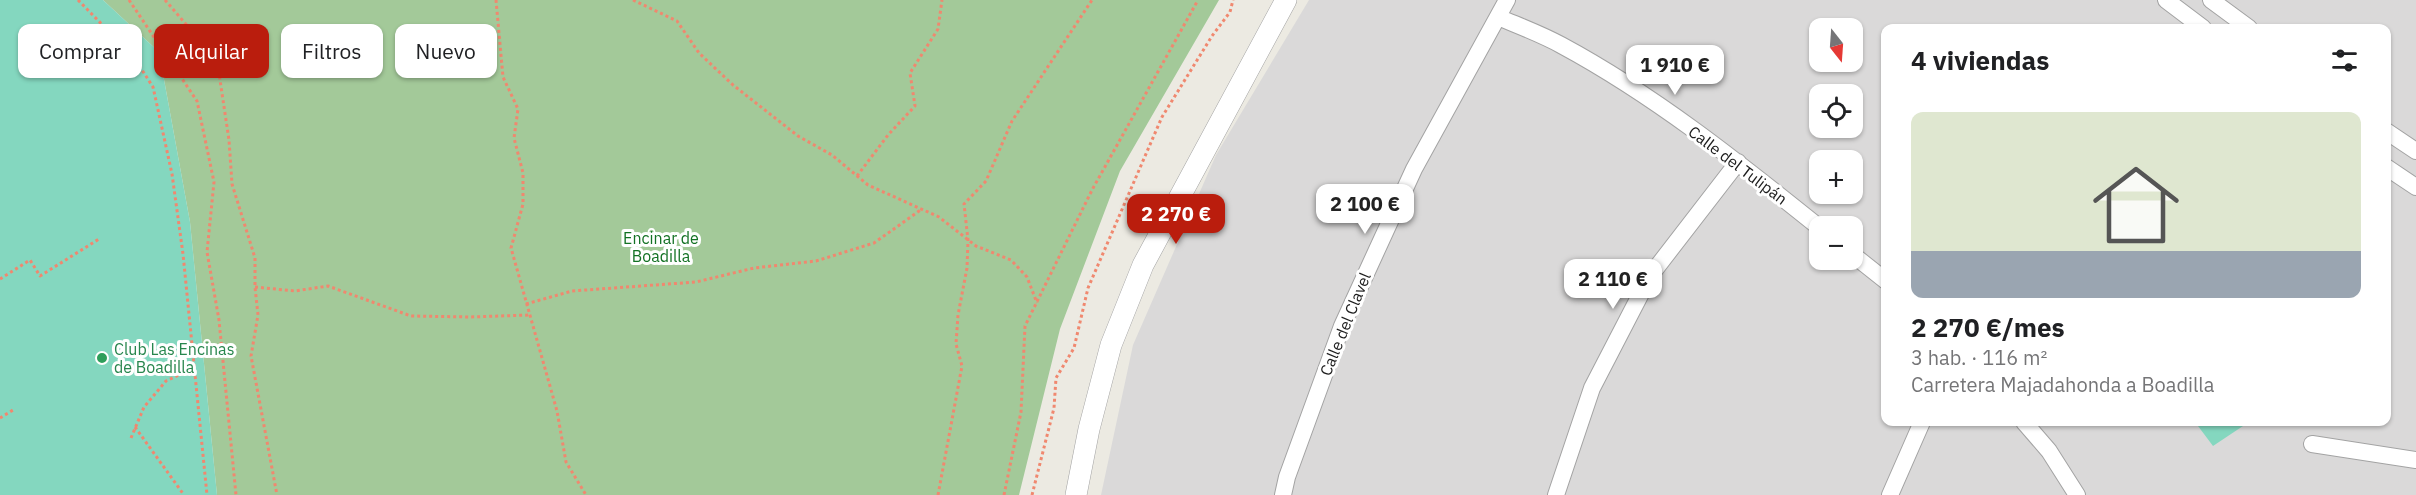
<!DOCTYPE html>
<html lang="es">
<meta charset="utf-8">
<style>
body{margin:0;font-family:"IBM Plex Sans",sans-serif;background:#f2f2f2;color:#202124;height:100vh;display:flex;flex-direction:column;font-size:22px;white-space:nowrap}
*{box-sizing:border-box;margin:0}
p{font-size:20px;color:#757577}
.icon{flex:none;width:33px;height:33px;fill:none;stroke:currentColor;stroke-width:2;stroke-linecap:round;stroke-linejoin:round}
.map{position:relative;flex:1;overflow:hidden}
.side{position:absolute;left:1881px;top:24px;width:510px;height:402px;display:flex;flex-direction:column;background:#fff;border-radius:12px;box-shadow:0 2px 4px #0004}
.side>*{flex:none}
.hud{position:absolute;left:18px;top:24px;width:570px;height:54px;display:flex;gap:12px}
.needle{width:39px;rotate:163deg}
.tools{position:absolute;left:1809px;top:18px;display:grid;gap:12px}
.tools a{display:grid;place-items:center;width:54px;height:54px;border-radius:12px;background:#fff;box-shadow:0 2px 4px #0004;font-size:30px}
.price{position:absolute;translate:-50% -51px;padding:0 14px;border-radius:12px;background:#fff;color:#222;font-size:20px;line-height:39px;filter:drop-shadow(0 2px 3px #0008)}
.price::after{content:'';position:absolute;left:50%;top:36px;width:18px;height:14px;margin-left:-9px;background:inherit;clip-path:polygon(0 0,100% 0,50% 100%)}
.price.current{background:#ba1d0d;color:#fff}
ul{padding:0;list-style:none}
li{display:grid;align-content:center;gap:12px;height:318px;padding:0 30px}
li+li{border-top:2px solid #e0e0e0}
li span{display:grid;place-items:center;height:186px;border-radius:12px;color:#555}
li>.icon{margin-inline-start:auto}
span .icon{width:108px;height:108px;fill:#fffc;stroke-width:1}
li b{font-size:26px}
h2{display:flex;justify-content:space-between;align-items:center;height:72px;padding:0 30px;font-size:26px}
.pill{padding:0 21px;border-radius:12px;background:#fff;box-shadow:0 2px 4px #0004;font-size:21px;line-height:54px}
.pill.current{background:#ba1d0d;color:#fff}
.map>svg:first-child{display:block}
</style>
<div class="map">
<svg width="2416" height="495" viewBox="0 0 2416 495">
<rect width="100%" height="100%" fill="#eceae2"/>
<path fill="#dad9d9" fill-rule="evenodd" d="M 1309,0 L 2416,0 L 2416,495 L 1101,495 L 1133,345 L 1216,155 ZM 1820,28 L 1852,28 L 1852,62 L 1820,62 ZM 1886,28 L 2386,28 L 2386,422 L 1886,422 ZM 1820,94 L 1852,94 L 1852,128 L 1820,128 ZM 1820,160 L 1852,160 L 1852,194 L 1820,194 ZM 1820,226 L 1852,226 L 1852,260 L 1820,260 Z"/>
<path fill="#a3c999" d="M 103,0 L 1219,0 L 1120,171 L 1060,329 L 1019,495 L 217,495 L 190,222 L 159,52 Z"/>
<path fill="#84d7bf" d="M 0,0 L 103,0 L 159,52 L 190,222 L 217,495 L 0,495 Z
M 2195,422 L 2249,422 L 2213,446 Z"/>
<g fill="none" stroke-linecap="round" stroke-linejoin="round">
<defs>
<path id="minor" d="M 2166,0 L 2203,28
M 2211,0 L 2249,28
M 1498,17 C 1519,26 1541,34 1561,45 C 1654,95 1738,162 1820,228
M 2386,131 L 2416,151
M 2386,167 L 2416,187
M 1852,254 L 1886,281
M 2024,422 L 2049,451 L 2077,495
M 2312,444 L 2416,460
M 1283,495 L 1287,477 L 1342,326 L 1414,169 L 1507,0
M 1556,495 L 1592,388 L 1650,276 L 1738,162
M 1890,495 L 1922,422"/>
<path id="tertiary" d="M 1076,495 L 1089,429 L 1111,345 L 1143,265 L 1286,0"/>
</defs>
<use href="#minor" stroke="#a3a3a3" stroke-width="18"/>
<use href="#tertiary" stroke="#a3a3a3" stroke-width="22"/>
<path stroke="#f0886f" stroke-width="3" stroke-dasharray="3 3" stroke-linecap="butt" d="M 78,0 L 133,56 L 153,87 L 172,174 L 183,254 L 207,495
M 129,0 L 197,101 L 214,182 L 207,252 L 219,320 L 236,495
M 165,0 L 217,60 L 229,140 L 232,184 L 255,258 L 255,287 L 258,315 L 251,356 L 277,495
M 496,0 L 503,77 L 518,109 L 514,138 L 523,173 L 523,204 L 511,248 L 557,411 L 566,462 L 586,495
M 633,0 L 677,21 L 699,53 L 733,85 L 798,136 L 832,155 L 868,185 L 939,217 L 976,246 L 1011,260 L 1027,277 L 1037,303
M 857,176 L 888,135 L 915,106 L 910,73 L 938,29 L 942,0
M 0,279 L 30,260 L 40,276 L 99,239
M 255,287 L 295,291 L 328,286 L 411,316 L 470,317 L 529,315
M 526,304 L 572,291 L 696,282 L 754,268 L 816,261 L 874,243 L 922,209
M 0,418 L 13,410
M 135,427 L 184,495
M 131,438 L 144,407 L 166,381 L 196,367
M 938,495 L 962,366 L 956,344 L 958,315 L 967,268 L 968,240 L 964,204 L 986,181 L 1012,121 L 1092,0
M 1004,495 L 1021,412 L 1025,326 L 1092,190 L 1198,0
M 1032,495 L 1054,408 L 1056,378 L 1074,348 L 1088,288 L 1162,117 L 1212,36 L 1230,12 L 1233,0"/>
<use href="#minor" stroke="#fff" stroke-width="16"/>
<use href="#tertiary" stroke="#fff" stroke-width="21"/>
</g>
<circle fill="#2e9e5b" stroke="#fff" stroke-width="2" cx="102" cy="358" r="6"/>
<g text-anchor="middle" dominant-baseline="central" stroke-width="6" stroke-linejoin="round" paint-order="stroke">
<g font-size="16" fill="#1c1c1c" stroke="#fff">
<text transform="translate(1738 165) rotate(37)">Calle del Tulipán</text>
<text transform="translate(1345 324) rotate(-68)">Calle del Clavel</text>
</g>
<g font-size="16" fill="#127123" stroke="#fff">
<text x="661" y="238">Encinar de<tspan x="661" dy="18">Boadilla</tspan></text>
</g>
<g font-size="16" fill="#27864d" stroke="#fff" text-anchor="start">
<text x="114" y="349">Club Las Encinas<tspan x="114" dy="18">de Boadilla</tspan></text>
</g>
</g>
</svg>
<div class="tools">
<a><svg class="needle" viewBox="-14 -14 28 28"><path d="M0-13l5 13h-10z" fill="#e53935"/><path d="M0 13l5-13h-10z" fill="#757577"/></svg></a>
<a><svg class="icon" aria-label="locate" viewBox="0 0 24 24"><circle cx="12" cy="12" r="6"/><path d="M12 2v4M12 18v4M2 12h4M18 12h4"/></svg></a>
<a>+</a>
<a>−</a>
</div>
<b class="price" style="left:1675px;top:96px">1 910 €</b>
<b class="price" style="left:1365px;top:235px">2 100 €</b>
<b class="price current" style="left:1176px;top:245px">2 270 €</b>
<b class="price" style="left:1613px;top:310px">2 110 €</b>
<div class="hud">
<a class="pill">Comprar</a>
<a class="pill current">Alquilar</a>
<a class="pill">Filtros</a>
<a class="pill">Nuevo</a>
</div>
<section class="side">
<h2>4 viviendas<svg class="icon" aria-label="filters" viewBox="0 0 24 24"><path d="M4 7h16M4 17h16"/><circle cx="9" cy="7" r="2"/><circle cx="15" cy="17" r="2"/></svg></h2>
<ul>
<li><span style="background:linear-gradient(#dfe7d0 75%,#9aa5b1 0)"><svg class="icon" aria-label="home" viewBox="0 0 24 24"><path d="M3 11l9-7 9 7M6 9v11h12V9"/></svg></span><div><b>2 270 €/mes</b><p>3 hab. · 116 m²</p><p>Carretera Majadahonda a Boadilla</p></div></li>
</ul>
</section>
</div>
